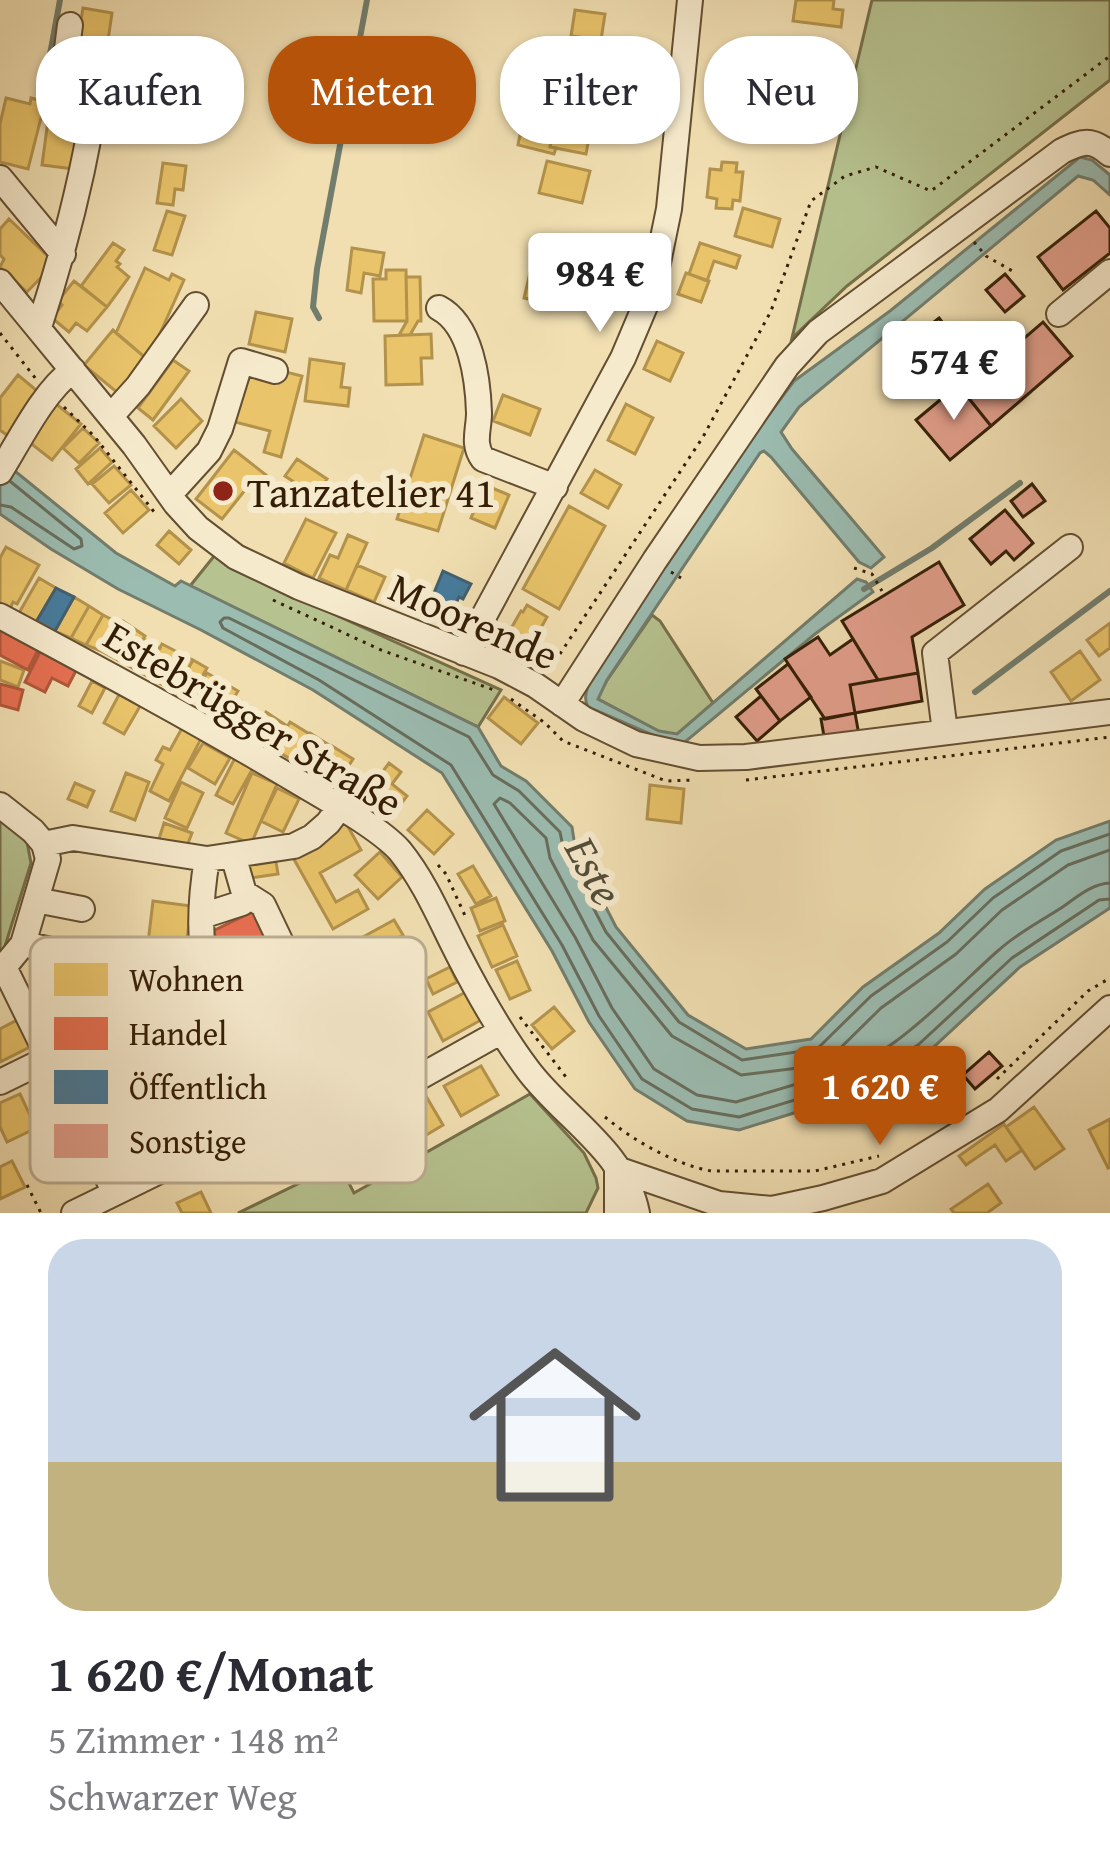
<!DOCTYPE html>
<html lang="de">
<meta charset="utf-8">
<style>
body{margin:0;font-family:"Gentium Book Plus",serif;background:#f7f7f7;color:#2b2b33;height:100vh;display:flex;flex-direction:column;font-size:45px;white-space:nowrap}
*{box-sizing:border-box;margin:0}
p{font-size:39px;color:#7c7c81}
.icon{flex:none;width:66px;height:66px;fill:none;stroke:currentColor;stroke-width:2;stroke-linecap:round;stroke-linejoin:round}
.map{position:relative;height:1213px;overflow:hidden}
.drawer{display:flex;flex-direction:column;background:#fff;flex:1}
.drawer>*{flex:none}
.guide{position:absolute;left:36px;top:36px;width:1038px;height:108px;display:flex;gap:24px}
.price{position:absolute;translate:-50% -102px;padding:0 27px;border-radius:12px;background:#fff;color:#222;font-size:39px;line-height:78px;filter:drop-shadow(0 3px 6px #0008)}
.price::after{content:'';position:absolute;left:50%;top:72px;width:36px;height:27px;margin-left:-18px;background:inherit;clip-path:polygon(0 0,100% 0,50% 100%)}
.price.on{background:#b45309;color:#fff}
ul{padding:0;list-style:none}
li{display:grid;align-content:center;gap:24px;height:636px;padding:0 48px}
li+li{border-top:3px solid #e1e1e2}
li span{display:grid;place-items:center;height:372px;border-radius:36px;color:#555}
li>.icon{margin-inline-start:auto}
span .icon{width:216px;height:216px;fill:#fffc;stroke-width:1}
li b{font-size:51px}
.chip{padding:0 42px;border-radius:48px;background:#fff;box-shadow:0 3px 9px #0004;font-size:42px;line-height:108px}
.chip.on{background:#b45309;color:#fff}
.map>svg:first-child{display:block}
</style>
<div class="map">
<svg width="1110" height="1213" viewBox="0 0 1110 1213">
<rect width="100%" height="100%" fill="#f1dfb2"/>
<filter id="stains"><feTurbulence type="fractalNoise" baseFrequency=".00167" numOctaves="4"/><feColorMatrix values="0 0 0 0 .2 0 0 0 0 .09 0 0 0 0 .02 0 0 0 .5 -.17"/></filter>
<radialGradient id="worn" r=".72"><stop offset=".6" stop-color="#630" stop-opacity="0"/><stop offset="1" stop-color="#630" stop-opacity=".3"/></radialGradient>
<path fill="#b6c28f" stroke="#75704a" stroke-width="3" d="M 872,0 L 1110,0 L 1110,80 L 847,286 L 792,338 Z
M 215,555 L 287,593 L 501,690 L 478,727 L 190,586 Z
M 652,615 L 660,621 L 713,703 L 677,735 L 662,734 L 598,699 L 599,692 Z
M 0,819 L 27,842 L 31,863 L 5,946 L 0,953 Z
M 530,1094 L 584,1153 L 596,1178 L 598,1188 L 586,1213 L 238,1213 L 314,1176 L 315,1171 L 296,1140 L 319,1125 L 354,1193 Z"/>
<path fill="#9bbcb1" stroke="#727d6d" stroke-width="3" d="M 1080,157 L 1092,160 L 1110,175 L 1110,195 L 1093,180 L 1078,176 L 799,407 L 781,432 L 792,449 L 884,557 L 871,568 L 859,562 L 771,457 L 764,451 L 760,453 L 607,680 L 598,699 L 659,731 L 677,734 L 857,579 L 866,582 L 873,592 L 815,634 L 685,742 L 664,740 L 588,707 C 583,699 587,689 590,680 L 733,462 L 794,381 L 890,311 Z
M 0,459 L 116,553 L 175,586 L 181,581 L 478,727 L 501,766 L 526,781 L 572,827 L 575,847 L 616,927 L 688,1015 L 746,1049 L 811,1039 L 863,987 L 939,933 L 985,889 L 1056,840 L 1110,821 L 1110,908 L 1020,967 L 925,1055 L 865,1091 L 739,1130 L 687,1121 L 635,1089 L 589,1022 L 552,951 L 442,773 L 313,690 L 201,630 L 118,589 L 51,549 L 0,514 Z"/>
<path fill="#e9c46a" stroke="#b3924c" stroke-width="3" d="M 796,0 L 834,0 L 833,9 L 843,10 L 841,27 L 793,21 Z
M 83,8 L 112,13 L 106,54 L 76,49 Z
M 575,10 L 605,14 L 601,40 L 571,36 Z
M 565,60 L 600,66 L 594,99 L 566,94 L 567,85 L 561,84 Z
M 790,73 L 828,78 L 824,108 L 815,107 L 813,128 L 784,124 Z
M 714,74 L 749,79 L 744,116 L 716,112 L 718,101 L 710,99 Z
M 6,98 L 30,104 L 31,98 L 45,102 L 28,169 L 0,162 L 0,124 Z
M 51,98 L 91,103 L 74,169 L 42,165 Z
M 566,116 L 578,118 L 577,125 L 591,127 L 586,154 L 550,147 L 556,120 L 565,121 Z
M 520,135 L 552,139 L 550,147 L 556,148 L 554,154 L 518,145 Z
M 547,161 L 590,171 L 582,203 L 539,193 Z
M 722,162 L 737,163 L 736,172 L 743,172 L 740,201 L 733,200 L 732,209 L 716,208 L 717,199 L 707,197 L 710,169 L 721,170 Z
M 163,163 L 186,166 L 183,190 L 175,189 L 173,205 L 157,203 Z
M 743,208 L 780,219 L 772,247 L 735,236 Z
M 167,211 L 185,216 L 172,255 L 154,250 Z
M 9,219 L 55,263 L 27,292 L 0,267 L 4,259 L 0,255 L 0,229 Z
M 113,243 L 124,250 L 116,261 L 120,264 L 117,267 L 129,277 L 107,307 L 81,286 Z
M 700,243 L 740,256 L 736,268 L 714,261 L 707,281 L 689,274 Z
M 352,248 L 384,253 L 380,276 L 364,273 L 361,293 L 347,290 Z
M 533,260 L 572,270 L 565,299 L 549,295 L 547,303 L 524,298 Z
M 145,268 L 169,280 L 172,274 L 184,280 L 148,360 L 116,333 Z
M 386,270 L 406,270 L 407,321 L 374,321 L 373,279 L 386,279 Z
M 686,273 L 709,281 L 701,302 L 678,294 Z
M 406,277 L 420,277 L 421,321 L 418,321 L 410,335 L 399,335 L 407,321 Z
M 74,281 L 107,307 L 87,331 L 76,323 L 69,332 L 52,318 L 62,305 L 58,301 Z
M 256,312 L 292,319 L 285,352 L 249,344 Z
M 113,330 L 148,360 L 119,394 L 84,365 Z
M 431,334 L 432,358 L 421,358 L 422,384 L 386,385 L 385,336 Z
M 657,341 L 683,353 L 670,381 L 644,369 Z
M 310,359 L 344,364 L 341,387 L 350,388 L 348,406 L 305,401 Z
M 173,360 L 189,371 L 153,420 L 138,408 Z
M 282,371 L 302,376 L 281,457 L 264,452 L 270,431 L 231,421 L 244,374 L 279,383 Z
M 18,375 L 42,395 L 8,436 L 0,430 L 0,398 Z
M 503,395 L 540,409 L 530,435 L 493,421 Z
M 181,399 L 202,421 L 176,448 L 154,426 Z
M 55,403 L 81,424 L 52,460 L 29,442 Z
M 626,404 L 653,418 L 635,454 L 608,440 Z
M 83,428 L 99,443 L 79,463 L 63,448 Z
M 424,435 L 464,448 L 438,531 L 397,519 Z
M 100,448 L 112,462 L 88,484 L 76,469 Z
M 234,450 L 266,475 L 260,483 L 254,479 L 222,519 L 196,499 Z
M 297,459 L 327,479 L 315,496 L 285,476 Z
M 114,466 L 131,485 L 109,503 L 92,484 Z
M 595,470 L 621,485 L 608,508 L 581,493 Z
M 485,485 L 509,495 L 495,528 L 471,518 Z
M 131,490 L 149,510 L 123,533 L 105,513 Z
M 569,506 L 605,526 L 559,609 L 523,589 Z
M 306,519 L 336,533 L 313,578 L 284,563 Z
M 169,531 L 191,550 L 179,564 L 157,545 Z
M 348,535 L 367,543 L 346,590 L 319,578 L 330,555 L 338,558 Z
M 6,547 L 39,565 L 17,604 L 13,602 L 10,609 L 0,603 L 0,558 Z
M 357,565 L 385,577 L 374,602 L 346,590 Z
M 39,578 L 56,588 L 36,622 L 19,613 Z
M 74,597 L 89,606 L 71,638 L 55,631 Z
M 527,605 L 547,617 L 527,653 L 505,639 L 521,611 L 523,612 Z
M 89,606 L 103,615 L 86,645 L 71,638 Z
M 103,615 L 121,624 L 103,652 L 86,645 Z
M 123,621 L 145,636 L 127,665 L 103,652 Z
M 1110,623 L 1110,648 L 1099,656 L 1087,640 Z
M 144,639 L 160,648 L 145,675 L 127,665 Z
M 162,644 L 193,660 L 175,692 L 145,675 Z
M 1080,651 L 1100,680 L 1071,701 L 1051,672 Z
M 193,660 L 207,668 L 188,700 L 175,692 Z
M 0,661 L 24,670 L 18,687 L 0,680 Z
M 207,673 L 238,691 L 222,718 L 191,699 Z
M 92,681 L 105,688 L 92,713 L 79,706 Z
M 122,689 L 143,701 L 124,734 L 104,723 Z
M 504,697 L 538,723 L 521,744 L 488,718 Z
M 237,698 L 255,711 L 241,731 L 223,718 Z
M 266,712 L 287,726 L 273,746 L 252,733 Z
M 187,719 L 206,729 L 169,801 L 150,791 L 163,764 L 156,760 L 163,747 L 170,750 Z
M 290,722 L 308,733 L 292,760 L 274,749 Z
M 310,733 L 329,745 L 319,761 L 300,749 Z
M 203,743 L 230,758 L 215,784 L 188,768 Z
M 332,746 L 353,759 L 336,786 L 314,773 Z
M 235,758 L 253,768 L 233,804 L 216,795 Z
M 389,763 L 401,772 L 392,784 L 407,796 L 391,817 L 364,797 Z
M 349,769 L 369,781 L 360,795 L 340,782 Z
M 126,773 L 149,782 L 135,820 L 111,811 Z
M 252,773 L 277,784 L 251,844 L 226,833 Z
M 181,782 L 203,793 L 187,828 L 165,818 Z
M 75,783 L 94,791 L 87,807 L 68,799 Z
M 650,785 L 684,789 L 681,823 L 647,819 Z
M 277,788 L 299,799 L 283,832 L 261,821 Z
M 427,810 L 453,834 L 434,854 L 408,830 Z
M 164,823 L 192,833 L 185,851 L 158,842 Z
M 346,823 L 361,850 L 320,873 L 336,902 L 358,890 L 368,909 L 333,929 L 291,854 Z
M 380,852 L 402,877 L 378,899 L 355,875 Z
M 275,856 L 278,874 L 250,878 L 248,860 Z
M 473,866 L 491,896 L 476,904 L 458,874 Z
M 496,898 L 505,921 L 480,931 L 471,908 Z
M 153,901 L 191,906 L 186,948 L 148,943 Z
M 394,920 L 403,935 L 394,940 L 399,950 L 383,959 L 377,949 L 370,953 L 361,938 Z
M 503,925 L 517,956 L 492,967 L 478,936 Z
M 517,961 L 530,990 L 510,999 L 496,970 Z
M 450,967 L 457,982 L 433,994 L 426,979 Z
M 466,992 L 481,1020 L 443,1041 L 428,1012 Z
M 554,1007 L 574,1031 L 552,1049 L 532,1025 Z
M 17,1020 L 30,1047 L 0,1062 L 0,1029 Z
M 481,1066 L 498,1095 L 461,1116 L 444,1086 Z
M 20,1094 L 36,1128 L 7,1142 L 0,1127 L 0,1103 Z
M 426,1096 L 443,1125 L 408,1146 L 391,1116 Z
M 1034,1107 L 1064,1149 L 1035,1169 L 1006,1127 Z
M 1110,1119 L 1110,1167 L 1108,1168 L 1089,1130 Z
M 1004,1124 L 1022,1150 L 1006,1161 L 995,1145 L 966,1165 L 959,1156 Z
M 12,1161 L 25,1187 L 0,1199 L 0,1167 Z
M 988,1184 L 1001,1203 L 987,1213 L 954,1213 L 951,1209 Z
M 201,1192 L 211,1213 L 182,1213 L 177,1203 Z"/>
<path fill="#e76f51" stroke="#b1573a" stroke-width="3" d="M 0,627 L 39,648 L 28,670 L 0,655 Z
M 43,646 L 79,665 L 68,686 L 52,678 L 45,692 L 25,682 Z
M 0,684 L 23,690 L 18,710 L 0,705 Z
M 260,908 L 283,958 L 325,938 L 366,1029 L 309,1056 L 283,1000 L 242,1019 L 232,1000 L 243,995 L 213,931 Z"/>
<path fill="#457b9d" stroke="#405f70" stroke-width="3" d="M 443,571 L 471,584 L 463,599 L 459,597 L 450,615 L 429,605 Z
M 56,588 L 74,597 L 55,631 L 36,622 Z"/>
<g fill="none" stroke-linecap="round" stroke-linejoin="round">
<path stroke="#686d5c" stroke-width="3" d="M 0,505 L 11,507 L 74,549 L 82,546 L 81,539 L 11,482
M 1110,834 L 1061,851 L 993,898 L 947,942 L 871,996 L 817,1049 L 742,1060 L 679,1022 L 606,932 L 564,852 L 560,832 L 519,791 L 493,775 L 469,737 L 229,618 L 224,618 L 220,622 L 223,628 L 319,680 L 451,765 L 562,945 L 599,1016 L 642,1079 L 692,1109 L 739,1117 L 860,1080 L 918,1045 L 1012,958 L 1099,900 L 1110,899
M 1110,850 L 1068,865 L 1002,910 L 956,954 L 881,1008 L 820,1068 L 814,1066 L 741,1075 L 672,1036 L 593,940 L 550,858 L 546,838 L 510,803 L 500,798 L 494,804 L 575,937 L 612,1008 L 654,1069 L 697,1095 L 736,1102 L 817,1078 L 821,1073 C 875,1078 960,983 1000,949 C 1018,933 1041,921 1061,908 C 1077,897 1091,884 1110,883"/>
<path stroke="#727d6d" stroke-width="6" d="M 46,76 L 60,0
M 319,318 L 313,307 L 317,269 L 367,0
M 864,589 L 932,548 L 1020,483
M 975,692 L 1110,591"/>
</g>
<path fill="#e29e8b" stroke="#341e06" stroke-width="3" d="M 1096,211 L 1110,228 L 1110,253 L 1063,290 L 1038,257 Z
M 1005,274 L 1024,296 L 1005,312 L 986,290 Z
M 939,318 L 952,335 L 917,364 L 903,346 Z
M 1043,322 L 1072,356 L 991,426 L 963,391 Z
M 958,385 L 991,426 L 950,460 L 916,420 Z
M 1032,484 L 1045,501 L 1023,517 L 1011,501 Z
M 1005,510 L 1033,543 L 1014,560 L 1006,551 L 991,564 L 970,539 Z
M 939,562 L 964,605 L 912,637 L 918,673 L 878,680 L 842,621 Z
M 818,637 L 830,655 L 853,639 L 878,680 L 850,685 L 855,713 L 825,719 L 785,659 Z
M 788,664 L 811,697 L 780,721 L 756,689 Z
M 918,673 L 922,701 L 855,713 L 850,685 Z
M 761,696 L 780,721 L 757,741 L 736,717 Z
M 855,713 L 859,735 L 825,742 L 821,719 Z
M 989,1052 L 1002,1066 L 975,1089 L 963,1075 Z"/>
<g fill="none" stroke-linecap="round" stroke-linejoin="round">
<defs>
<path id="minor" d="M 0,178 L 63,254
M 0,282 L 134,445 L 176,504 L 198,528 L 236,557 L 299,587 L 499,666 L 535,685 L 584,719 L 636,744 L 699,758 L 746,757 L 1110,712
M 439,308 C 471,325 478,379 479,413 C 479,430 472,444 483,459 L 555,487
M 1059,314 L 1110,272
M 39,327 C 64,251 84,174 96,94 L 66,57 L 70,25
M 111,416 L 138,386 L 196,305
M 0,472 C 20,440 43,392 73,370
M 170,494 L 209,451 L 220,429 L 241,361 L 275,371
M 0,616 C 99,669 198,722 295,780 C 322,796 380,828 400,851 C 425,882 440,919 458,954 C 479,995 501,1034 528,1070 C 563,1117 625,1151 637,1213
M 464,653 L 623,358 L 653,287 L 669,209 L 690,0
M 562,704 L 655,560 L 787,366 L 818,332 L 1062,151 C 1083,141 1091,138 1110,154
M 945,732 L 935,653 L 1070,547
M 0,805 L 33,831 L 44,844 L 48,859 L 23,944 L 0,972
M 44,844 L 73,838 L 207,859 L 294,846 L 312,837 L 328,823 L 340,807
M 207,859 C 200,900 198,945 209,985 C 215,1009 239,1040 252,1062
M 244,893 L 263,905 L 284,949
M 36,900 L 82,909
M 202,916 L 242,903 L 244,893 L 233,855
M 23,944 L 75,955
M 5,969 L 115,1193 L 74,1213
M 0,1082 L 49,1058
M 325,1130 L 500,1032
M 617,1169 L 719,1204 L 772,1209 L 823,1198 L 882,1181 L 998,1110 L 1110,1008
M 115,1193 L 249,1127
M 617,1213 L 617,1171"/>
</defs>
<use href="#minor" stroke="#634e31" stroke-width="28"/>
<path stroke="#341e06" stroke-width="3" stroke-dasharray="3 6" stroke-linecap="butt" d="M 974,242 L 986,256 L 1016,273
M 0,333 L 36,379
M 64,407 L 94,436 L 155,513
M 854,568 L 872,574 L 882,591
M 671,572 L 681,578
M 273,600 L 381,650 L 497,691
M 550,669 L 703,437 L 771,311 L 811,201 L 845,176 L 876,167 L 931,191 L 1110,56
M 511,699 L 545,723 L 563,741 L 666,781 L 695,780
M 746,780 L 1110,737
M 438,865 L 446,874 L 467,920
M 520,1017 L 569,1081
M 997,1079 L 1088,991 L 1110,978
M 605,1117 C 634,1141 674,1164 711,1171 L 815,1171 L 879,1156
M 27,1185 L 41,1213"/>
<use href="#minor" stroke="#f6eacd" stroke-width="24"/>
</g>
<circle fill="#8f2418" stroke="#f6eacd" stroke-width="4.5" cx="223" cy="491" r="12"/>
<g text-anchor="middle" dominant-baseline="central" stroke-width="12" stroke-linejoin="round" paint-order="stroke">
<g font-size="42" fill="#341e06" stroke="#f6eacd" text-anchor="start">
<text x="247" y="491">Tanzatelier 41</text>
</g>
<g font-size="42" fill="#341e06" stroke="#f6eacd">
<text transform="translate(474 620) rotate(24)">Moorende</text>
<text transform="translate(254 718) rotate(31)">Estebrügger Straße</text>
</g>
<g font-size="45" font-style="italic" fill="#534d39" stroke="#f6eacd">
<text transform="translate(595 870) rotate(61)">Este</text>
</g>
</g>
<rect x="30" y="937" width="396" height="246" rx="18" fill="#f6eacd" stroke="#bcad91" stroke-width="3"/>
<rect x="54" y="963" width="54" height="33" fill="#e9c46a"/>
<rect x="54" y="1017" width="54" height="33" fill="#e76f51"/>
<rect x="54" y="1070" width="54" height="34" fill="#457b9d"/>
<rect x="54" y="1124" width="54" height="34" fill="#e29e8b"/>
<g font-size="33" fill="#341e06">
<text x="129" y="991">Wohnen</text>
<text x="129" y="1045">Handel</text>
<text x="129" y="1099">Öffentlich</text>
<text x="129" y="1153">Sonstige</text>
</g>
<rect width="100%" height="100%" filter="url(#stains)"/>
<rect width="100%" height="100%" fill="url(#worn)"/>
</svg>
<b class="price" style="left:600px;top:335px">984 €</b>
<b class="price" style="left:954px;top:423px">574 €</b>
<b class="price on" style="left:880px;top:1148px">1 620 €</b>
<div class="guide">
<a class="chip">Kaufen</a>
<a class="chip on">Mieten</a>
<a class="chip">Filter</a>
<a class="chip">Neu</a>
</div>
</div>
<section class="drawer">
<ul>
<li><span style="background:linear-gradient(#c9d6e8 60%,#c2b280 0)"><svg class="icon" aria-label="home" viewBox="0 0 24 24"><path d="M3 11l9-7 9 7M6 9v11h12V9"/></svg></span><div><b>1 620 €/Monat</b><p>5 Zimmer · 148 m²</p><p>Schwarzer Weg</p></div></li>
</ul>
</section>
